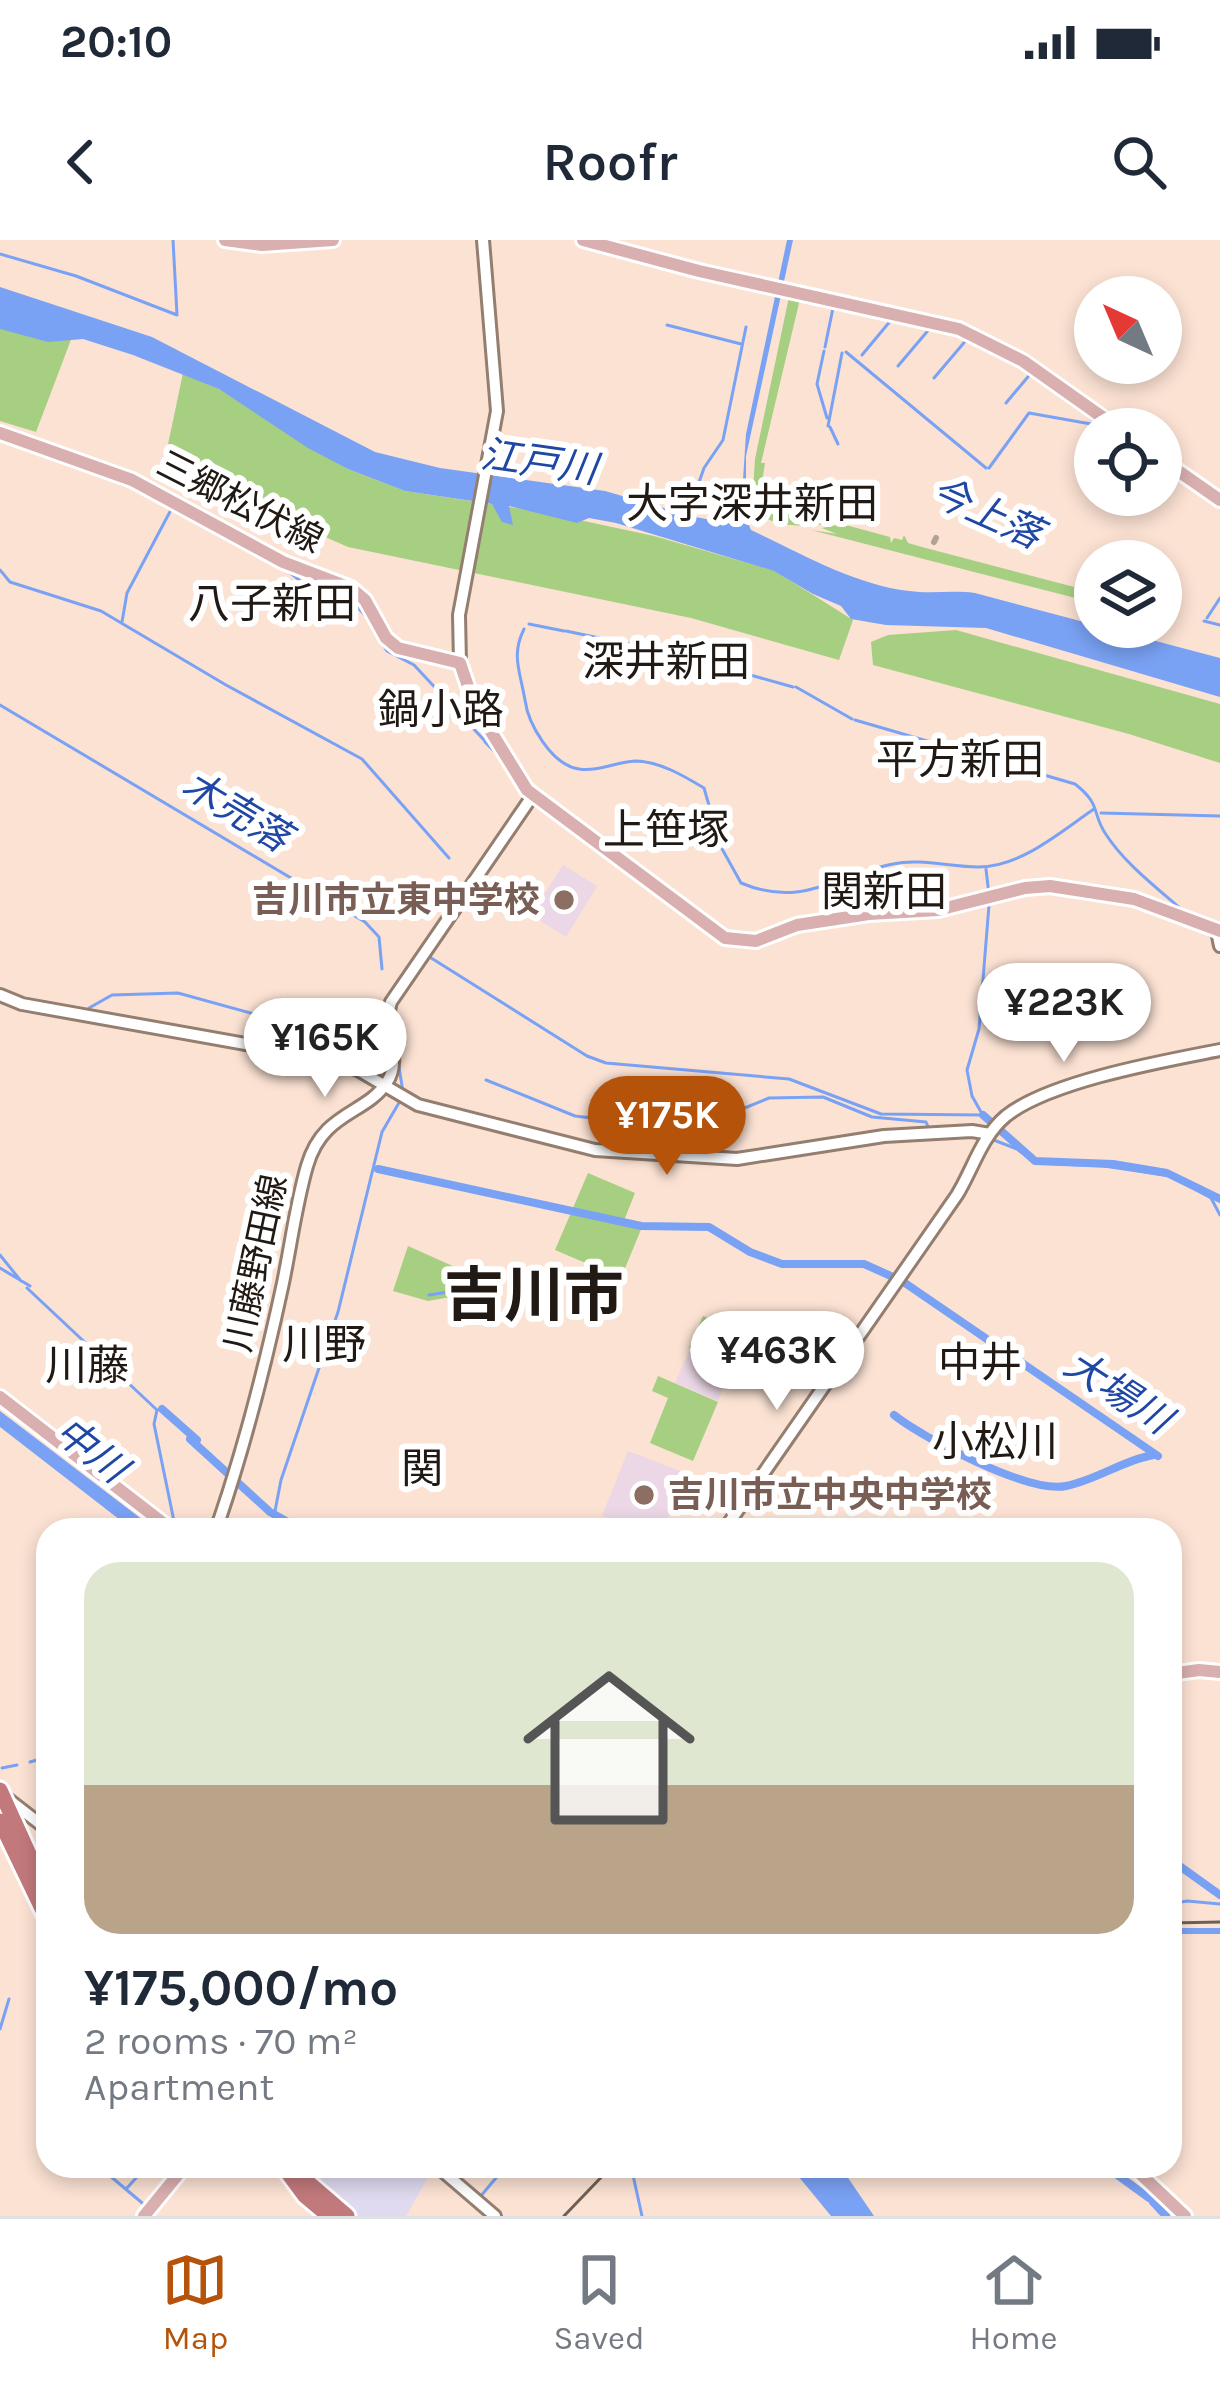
<!DOCTYPE html>
<meta charset="utf-8">
<style>
body{margin:0;font-family:Karla,"Noto Sans JP",sans-serif;background:#f6f6f7;color:#1f2937;height:100vh;display:flex;flex-direction:column;font-size:45px;white-space:nowrap}
*{box-sizing:border-box;margin:0}
p{font-size:39px;color:#747a83}
.icon{flex:none;width:66px;height:66px;fill:none;stroke:currentColor;stroke-width:2;stroke-linecap:round;stroke-linejoin:round}
.map{position:relative;flex:1;overflow:hidden}
.details{position:absolute;left:36px;top:1278px;width:1146px;height:660px;display:flex;flex-direction:column;background:#fff;border-radius:36px;box-shadow:0 6px 18px #0003}
.details>*{flex:none}
.needle{width:78px;rotate:316deg}
.fabs{position:absolute;left:1074px;top:36px;display:grid;gap:24px}
.fabs a{display:grid;place-items:center;width:108px;height:108px;border-radius:50%;background:#fff;box-shadow:0 6px 18px #0003;font-size:60px}
.price{position:absolute;translate:-50% -102px;padding:0 27px;border-radius:42px;background:#fff;color:#222;font-size:39px;line-height:78px;filter:drop-shadow(0 3px 6px #0008)}
.price::after{content:'';position:absolute;left:50%;top:72px;width:36px;height:27px;margin-left:-18px;background:inherit;clip-path:polygon(0 0,100% 0,50% 100%)}
.price.on{background:#b45309;color:#fff}
ul{padding:0;list-style:none}
li{display:grid;align-content:center;gap:24px;height:636px;padding:0 48px}
li+li{border-top:3px solid #e0e1e3}
li span{display:grid;place-items:center;height:372px;border-radius:36px;color:#555}
li>.icon{margin-inline-start:auto}
span .icon{width:216px;height:216px;fill:#fffc;stroke-width:1}
li b{font-size:51px}
.status{display:flex;justify-content:space-between;align-items:center;height:84px;padding:0 60px;background:#fff;direction:ltr}
.status svg{height:33px;fill:currentColor}
header{display:flex;justify-content:space-between;align-items:center;height:156px;padding:0 48px;background:#fff;font-size:54px;font-weight:600}
.menu{display:flex;justify-content:space-around;align-items:center;height:168px;border-top:3px solid #e0e1e3;background:#fff;font-size:33px;color:#747a83}
.menu a{display:grid;justify-items:center;gap:6px}
.menu .on{color:#b45309}
.map>svg:first-child{display:block}
</style>
<div class="status"><b>20:10</b><svg viewBox="0 0 49 12"><path d="M0 12V9h3v3zM5 12V6h3v6zM10 12V3h3v9zM15 12V0h3v12zM26 1h20v11H26zM47 4h2v5h-2z"/></svg></div>
<header><svg class="icon" aria-label="back" viewBox="0 0 24 24"><path d="M15 5l-7 7 7 7"/></svg>Roofr<svg class="icon" aria-label="search" viewBox="0 0 24 24"><circle cx="10" cy="10" r="6"/><path d="M15 15l6 6"/></svg></header>
<div class="map">
<svg width="1220" height="1976" viewBox="0 0 1220 1976">
<rect width="100%" height="100%" fill="#fbe2d3"/>
<path fill="#e0daf0" d="M 294,1926 L 429,1926 L 431,1932 L 406,1976 L 353,1976 Z"/>
<path fill="#ebd7e6" d="M 563,625 L 597,646 L 566,697 L 531,675 Z
M 689,1111 L 731,1127 L 718,1161 L 675,1143 Z
M 628,1211 L 688,1234 L 662,1290 L 635,1290 L 602,1276 Z"/>
<path fill="#a6cf82" d="M 790,52 L 800,59 L 761,223 L 765,223 L 759,262 L 761,266 L 838,282 C 810,287 768,290 752,266 L 755,219 Z
M 0,88 L 37,98 L 72,97 L 36,192 L 0,181 Z
M 183,133 L 219,149 L 348,229 L 405,251 L 542,272 L 654,296 L 775,331 L 853,380 L 839,420 L 691,378 L 348,307 L 287,280 L 166,214 Z
M 842,284 L 890,297 L 891,303 L 894,298 L 902,300 L 904,295 L 908,303 L 922,307 L 1078,348 L 1095,353 L 1095,363 L 811,290 L 837,294 L 822,288 Z
M 956,390 L 1220,464 L 1220,523 L 1129,494 L 873,425 L 871,402 L 888,395 Z
M 588,933 L 635,953 L 623,983 L 642,987 L 621,1038 L 555,1010 Z
M 408,1006 L 466,1032 L 456,1056 L 428,1061 L 393,1051 Z
M 703,1076 L 749,1093 L 733,1124 L 689,1108 Z
M 658,1136 L 718,1162 L 693,1221 L 650,1203 L 668,1158 L 652,1151 Z"/>
<path fill="#7aa2f4" d="M 787,0 L 793,0 L 746,216 L 746,278 L 751,290 C 800,313 855,345 909,351 C 931,354 953,350 975,353 L 1220,418 L 1220,457 L 986,388 L 886,385 L 851,379 L 841,366 L 813,354 L 774,331 L 616,283 L 589,278 L 577,283 L 509,266 L 513,285 L 502,282 L 492,264 L 405,251 L 348,229 L 308,208 L 219,149 L 133,115 L 83,99 L 48,102 L 0,89 L 0,47 L 152,97 L 375,212 L 440,228 L 605,251 L 695,277 L 740,285 L 746,194 Z
M 0,1171 L 156,1290 L 133,1290 L 0,1187 Z
M 790,1926 L 840,1926 L 874,1976 L 831,1976 Z"/>
<g fill="none" stroke-linecap="round" stroke-linejoin="round">
<path stroke="#7aa2f4" stroke-width="3" d="M 0,14 L 76,36 L 177,75 L 173,0
M 667,85 L 741,104
M 825,107 L 833,68
M 824,111 L 817,144 L 827,178
M 846,112 L 986,228
M 862,115 L 892,79
M 898,126 L 931,87
M 934,138 L 968,98
M 1006,163 L 1032,132
M 828,186 L 842,113
M 830,187 L 838,204
M 989,228 L 1029,173 L 1108,187
M 696,251 L 704,228 L 723,200 L 746,87
M 0,330 L 10,342 L 101,371 L 226,445 L 362,519 L 449,618
M 288,331 L 303,343 L 323,344
M 340,350 L 366,376 L 387,411 L 414,425 L 484,500
M 1207,378 L 1220,358
M 1204,381 L 1220,385
M 122,382 L 127,353 L 173,266
M 529,384 L 564,391
M 524,389 C 511,415 520,431 525,460 C 528,483 551,525 579,529 C 598,532 616,522 635,521 C 659,521 684,536 704,548 L 721,607 L 741,643 C 803,669 835,635 893,624 C 919,618 951,627 978,627 C 1021,627 1060,592 1094,569
M 566,391 L 628,404
M 629,404 L 641,408 L 649,417 L 667,414 L 727,429
M 729,429 L 793,447
M 796,447 L 852,479
M 0,465 L 365,682 L 379,697 L 382,729
M 855,480 L 1075,544 C 1101,564 1092,573 1105,593 C 1124,623 1156,647 1182,670
M 485,502 L 501,518
M 1101,573 L 1220,576
M 986,629 L 989,655
M 1206,692 L 1212,697
M 428,716 L 587,816 L 606,823 L 789,839 L 881,874 L 983,875
M 89,768 L 112,755 L 178,753 L 381,809
M 393,777 L 402,793 L 397,811
M 398,821 L 403,852
M 486,840 L 575,876 L 690,890 L 769,858 L 823,857 L 872,877 L 926,882 L 929,889
M 981,872 L 972,856 L 967,830 L 979,789 L 989,665
M 991,899 L 1017,909 L 1036,923 L 1104,926 L 1171,936 L 1211,958 L 1220,975
M 0,1015 L 21,1041
M 0,1028 L 30,1046
M 27,1048 L 157,1170 L 154,1184 L 175,1286
M 429,1055 L 454,1051
M 275,1271 L 281,1240 L 338,1072 L 382,892 L 400,861
M 43,1518 L 48,1517
M 30,1522 L 37,1520
M 2,1528 L 17,1525
M 1170,1619 L 1174,1622
M 1170,1664 L 1187,1661 L 1220,1664
M 0,1789 L 9,1759
M 580,1926 L 581,1926
M 631,1926 L 642,1976
M 583,1929 L 588,1933
M 103,1930 L 147,1967
M 127,1948 L 136,1938
M 480,1957 L 506,1926"/>
<path stroke="#7aa2f4" stroke-width="6" d="M 1170,1691 L 1220,1691"/>
<path stroke="#7aa2f4" stroke-width="8" d="M 983,875 L 1035,921 L 1113,924 L 1167,933 L 1220,959
M 378,929 L 641,986 L 709,987 L 750,1012 L 782,1024 L 864,1024 L 902,1041 L 1158,1216
M 162,1169 L 197,1200
M 894,1175 C 923,1198 1029,1254 1066,1246 C 1097,1240 1123,1220 1154,1215
M 190,1199 L 270,1272 L 302,1290
M 1174,1622 L 1220,1655
M 1105,1926 L 1149,1958
M 1153,1962 L 1166,1976"/>
<path stroke="#b4a196" stroke-width="6" d="M 934,302 L 936,298"/>
<defs>
<path id="secondary" d="M 460,423 L 459,375 L 497,171 L 483,0
M 1217,691 L 1220,706
M 0,755 L 22,764 L 329,819 L 358,830 L 418,865 L 595,910 L 737,919 L 884,896 L 972,891 L 990,894
M 216,1290 C 244,1209 265,1127 283,1043 C 291,1004 296,964 307,926 C 323,871 366,875 387,842 C 403,818 382,788 391,762 L 533,555
M 724,1290 L 957,955 C 973,929 981,897 1006,876 C 1050,841 1164,821 1220,810
M 4,1556 L 48,1590
M 439,1928 L 495,1976"/>
<path id="primary" d="M 225,0 L 262,5 L 333,0
M 583,0 L 699,31 L 959,89 L 1023,121 L 1119,189
M 0,193 L 132,240 L 283,322 L 351,348 L 365,360 L 386,398 L 398,408 L 460,423 L 474,464 L 527,550 L 725,698 L 756,701 L 797,685 L 869,674 L 938,670 L 1025,648 L 1050,646 L 1134,659 L 1220,691
M 1161,219 L 1220,260
M 0,1157 L 172,1290
M 1170,1434 L 1199,1430 L 1220,1432
M 436,1926 L 441,1926
M 1132,1926 L 1185,1976
M 144,1976 L 185,1926"/>
<path id="highway" d="M 0,1550 L 48,1656
M 0,1581 L 48,1681
M 289,1926 L 347,1976
M 288,1933 L 305,1956 L 329,1976"/>
</defs>
<use href="#secondary" stroke="#947e70" stroke-width="16"/>
<use href="#primary" stroke="#fff" stroke-width="18"/>
<use href="#highway" stroke="#fff" stroke-width="21"/>
<use href="#secondary" stroke="#fff" stroke-width="10"/>
<use href="#primary" stroke="#daafb0" stroke-width="12"/>
<use href="#highway" stroke="#c2797c" stroke-width="15"/>
<path stroke="#6e6058" stroke-width="3" d="M 1170,1683 L 1220,1682
M 564,1976 L 612,1926"/>
</g>
<g fill="#8d6e63" stroke="#fff" stroke-width="4.5">
<circle cx="564" cy="660" r="12"/>
<circle cx="644" cy="1255" r="12"/>
</g>
<g text-anchor="middle" dominant-baseline="central" stroke-width="12" stroke-linejoin="round" paint-order="stroke">
<g font-size="36" fill="#211914" stroke="#fff">
<text transform="translate(240 262) rotate(27)">三郷松伏線</text>
<text transform="translate(256 1023) rotate(-78)">川藤野田線</text>
</g>
<g font-size="36" font-weight="bold" fill="#785e54" stroke="#fff" text-anchor="end">
<text x="540" y="660">吉川市立東中学校</text>
<text x="668" y="1255" text-anchor="start">吉川市立中央中学校</text>
</g>
<g font-size="39" font-style="italic" fill="#1f47a5" stroke="#fff">
<text transform="translate(539 222) rotate(8)">江戸川</text>
<text transform="translate(986 273) rotate(24)">今上落</text>
<text transform="translate(236 571) rotate(31)">木売落</text>
<text transform="translate(1118 1152) rotate(33)">大場川</text>
<text transform="translate(91 1210) rotate(38)">中川</text>
</g>
<g font-size="42" fill="#211914" stroke="#fff">
<text x="752" y="264">大字深井新田</text>
<text x="272" y="364">八子新田</text>
<text x="666" y="422">深井新田</text>
<text x="441" y="470">鍋小路</text>
<text x="960" y="520">平方新田</text>
<text x="666" y="590">上笹塚</text>
<text x="884" y="652">関新田</text>
<text x="324" y="1105">川野</text>
<text x="980" y="1123">中井</text>
<text x="87" y="1126">川藤</text>
<text x="995" y="1202">小松川</text>
<text x="422" y="1229">関</text>
</g>
<g font-size="60" font-weight="bold" fill="#211914" stroke="#fff">
<text x="534" y="1056">吉川市</text>
</g>
</g>
</svg>
<div class="fabs">
<a><svg class="needle" viewBox="-14 -14 28 28"><path d="M0-13l5 13h-10z" fill="#e53935"/><path d="M0 13l5-13h-10z" fill="#747a83"/></svg></a>
<a><svg class="icon" aria-label="locate" viewBox="0 0 24 24"><circle cx="12" cy="12" r="6"/><path d="M12 2v4M12 18v4M2 12h4M18 12h4"/></svg></a>
<a><svg class="icon" aria-label="layers" viewBox="0 0 24 24"><path d="M12 4l9 5-9 5-9-5zM3 14l9 5 9-5"/></svg></a>
</div>
<b class="price" style="left:1064px;top:825px">¥223K</b>
<b class="price" style="left:325px;top:860px">¥165K</b>
<b class="price on" style="left:667px;top:938px">¥175K</b>
<b class="price" style="left:777px;top:1173px">¥463K</b>
<section class="details">
<ul>
<li><span style="background:linear-gradient(#dfe7d0 60%,#b9a48a 0)"><svg class="icon" aria-label="home" viewBox="0 0 24 24"><path d="M3 11l9-7 9 7M6 9v11h12V9"/></svg></span><div><b>¥175,000/mo</b><p>2 rooms · 70 m²</p><p>Apartment</p></div></li>
</ul>
</section>
</div>
<nav class="menu">
<a class="on"><svg class="icon" aria-label="map" viewBox="0 0 24 24"><path d="M3 6l6-2 6 2 6-2v14l-6 2-6-2-6 2zM9 4v14M15 6v14"/></svg>Map</a>
<a><svg class="icon" aria-label="saved" viewBox="0 0 24 24"><path d="M7 4h10v16l-5-4-5 4z"/></svg>Saved</a>
<a><svg class="icon" aria-label="home" viewBox="0 0 24 24"><path d="M3 11l9-7 9 7M6 9v11h12V9"/></svg>Home</a>
</nav>
